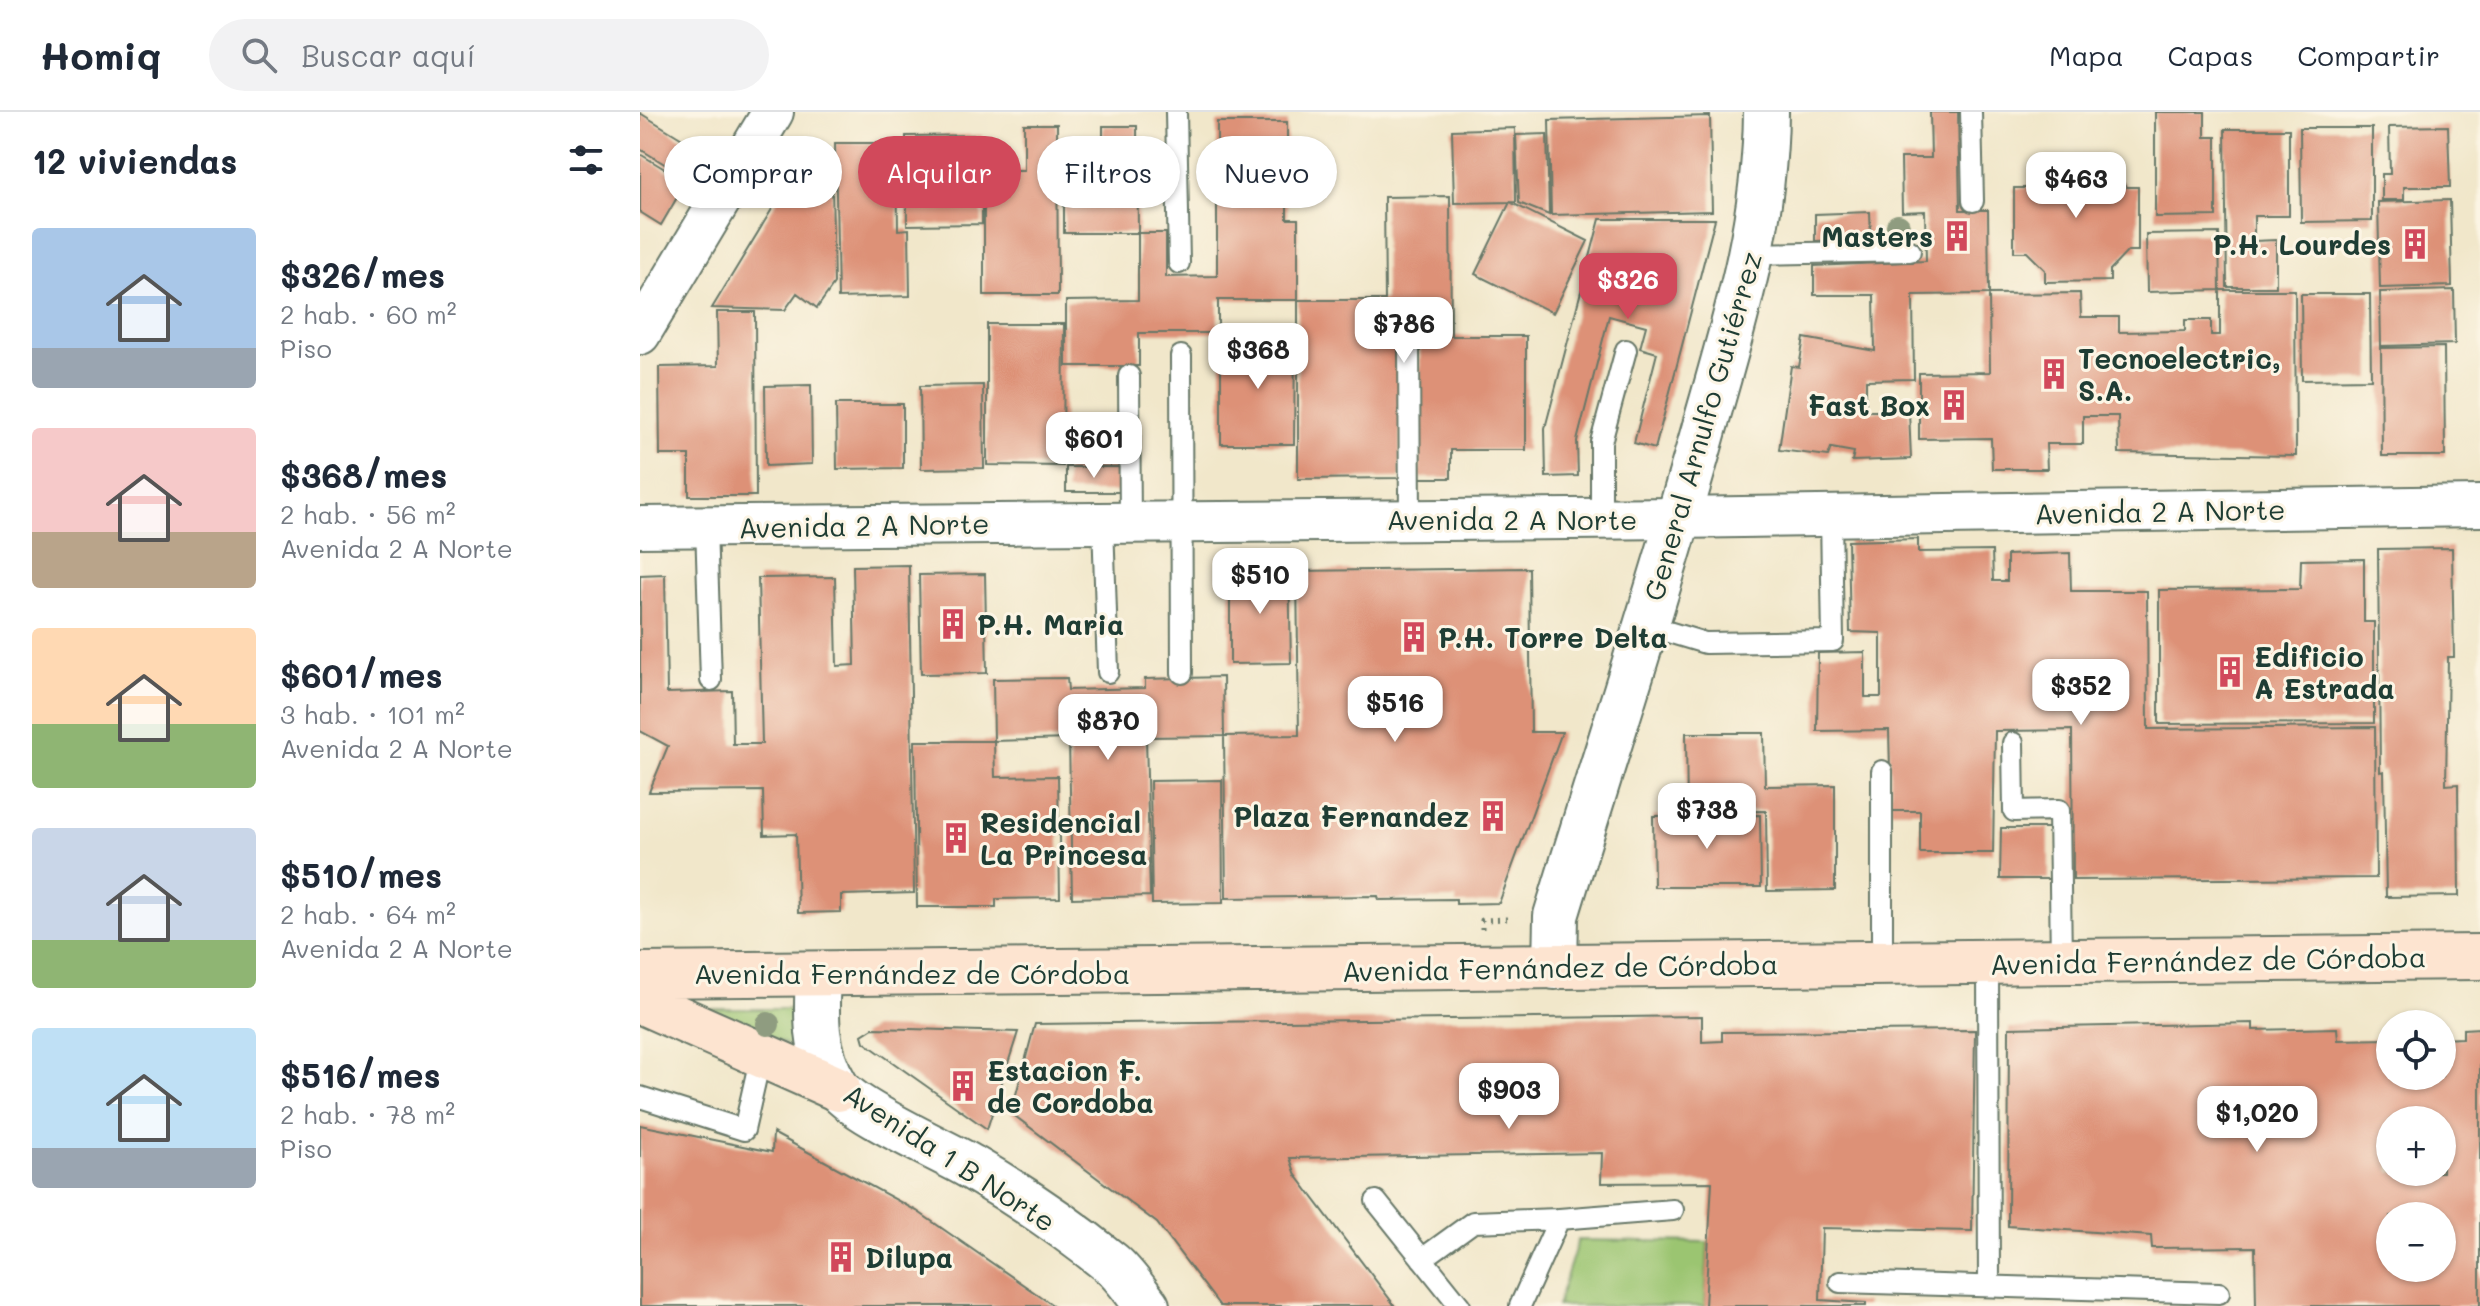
<!DOCTYPE html>
<html lang="es">
<meta charset="utf-8">
<style>
body{margin:0;font-family:Mali,sans-serif;background:#f2f2f3;color:#1f2937;height:100vh;display:flex;flex-direction:column;font-size:30px;white-space:nowrap}
*{box-sizing:border-box;margin:0}
p{font-size:26px;color:#747a83}
.icon{flex:none;width:44px;height:44px;fill:none;stroke:currentColor;stroke-width:2;stroke-linecap:round;stroke-linejoin:round}
.map{position:relative;flex:1;overflow:hidden}
.drawer{display:flex;flex-direction:column;background:#fff;width:640px}
.drawer>*{flex:none}
.top-card{position:absolute;left:24px;top:24px;width:760px;height:72px;display:flex;gap:16px}
.fabs{position:absolute;left:1736px;top:898px;display:grid;gap:16px}
.fabs a{display:grid;place-items:center;width:80px;height:80px;border-radius:50%;background:#fff;box-shadow:0 2px 6px #0004;font-size:40px}
.price{position:absolute;translate:-50% -68px;padding:0 18px;border-radius:16px;background:#fff;color:#222;font-size:26px;line-height:52px;filter:drop-shadow(0 2px 4px #0008)}
.price::after{content:'';position:absolute;left:50%;top:48px;width:24px;height:18px;margin-left:-12px;background:inherit;clip-path:polygon(0 0,100% 0,50% 100%)}
.price.on{background:#d1495b;color:#fff}
ul{padding:0;list-style:none}
li{display:flex;align-items:center;gap:24px;height:200px;padding:0 32px}
li span{display:grid;place-items:center;flex:none;width:224px;height:160px;border-radius:8px;color:#555}
li>.icon{margin-inline-start:auto}
span .icon{width:96px;height:96px;fill:#fffc;stroke-width:1}
li b{font-size:34px}
h2{display:flex;justify-content:space-between;align-items:center;height:96px;padding:0 32px;font-size:34px}
.chip{padding:0 28px;border-radius:36px;background:#fff;box-shadow:0 2px 6px #0004;font-size:28px;line-height:72px}
.chip.on{background:#d1495b;color:#fff}
header{display:flex;align-items:center;gap:48px;box-sizing:border-box;height:112px;padding:0 40px;background:#fff;border-bottom:2px solid #e0e1e3}
header strong{font-size:38px}
nav{display:flex;gap:44px;margin-inline-start:auto;font-size:28px}
.search{width:560px;height:72px;background:#f2f2f3;display:flex;align-items:center;gap:20px;box-sizing:border-box;padding:0 28px;border-radius:44px;color:#747a83;font-size:30px}
main{display:flex;flex:1;min-height:0}
.map>svg:first-child{display:block}
</style>
<header>
<strong>Homiq</strong>
<div class="search"><svg class="icon" aria-label="search" viewBox="0 0 24 24"><circle cx="10" cy="10" r="6"/><path d="M15 15l6 6"/></svg>Buscar aquí</div>
<nav><a>Mapa</a><a>Capas</a><a>Compartir</a></nav>
</header>
<main>
<section class="drawer">
<h2>12 viviendas<svg class="icon" aria-label="filters" viewBox="0 0 24 24"><path d="M4 7h16M4 17h16"/><circle cx="9" cy="7" r="2"/><circle cx="15" cy="17" r="2"/></svg></h2>
<ul>
<li><span style="background:linear-gradient(#a9c7e8 75%,#9aa5b1 0)"><svg class="icon" aria-label="home" viewBox="0 0 24 24"><path d="M3 11l9-7 9 7M6 9v11h12V9"/></svg></span><div><b>$326/mes</b><p>2 hab. · 60 m²</p><p>Piso</p></div></li>
<li><span style="background:linear-gradient(#f6c9c9 65%,#b9a48a 0)"><svg class="icon" aria-label="home" viewBox="0 0 24 24"><path d="M3 11l9-7 9 7M6 9v11h12V9"/></svg></span><div><b>$368/mes</b><p>2 hab. · 56 m²</p><p>Avenida 2 A Norte</p></div></li>
<li><span style="background:linear-gradient(#ffd9b3 60%,#8fb573 0)"><svg class="icon" aria-label="home" viewBox="0 0 24 24"><path d="M3 11l9-7 9 7M6 9v11h12V9"/></svg></span><div><b>$601/mes</b><p>3 hab. · 101 m²</p><p>Avenida 2 A Norte</p></div></li>
<li><span style="background:linear-gradient(#c9d6e8 70%,#8fb573 0)"><svg class="icon" aria-label="home" viewBox="0 0 24 24"><path d="M3 11l9-7 9 7M6 9v11h12V9"/></svg></span><div><b>$510/mes</b><p>2 hab. · 64 m²</p><p>Avenida 2 A Norte</p></div></li>
<li><span style="background:linear-gradient(#bfe0f5 75%,#9aa5b1 0)"><svg class="icon" aria-label="home" viewBox="0 0 24 24"><path d="M3 11l9-7 9 7M6 9v11h12V9"/></svg></span><div><b>$516/mes</b><p>2 hab. · 78 m²</p><p>Piso</p></div></li>
</ul>
</section>
<div class="map">
<svg width="1840" height="1194" viewBox="0 0 1840 1194">
<rect width="100%" height="100%" fill="#fcf5e5"/>
<filter id="ink" filterUnits="userSpaceOnUse"><feTurbulence type="fractalNoise" baseFrequency=".0125" numOctaves="2"/><feDisplacementMap in="SourceGraphic" scale="16" xChannelSelector="R" yChannelSelector="G"/><feConvolveMatrix kernelMatrix="1 2 1 2 8 2 1 2 1" color-interpolation-filters="sRGB"/></filter>
<filter id="wash" filterUnits="userSpaceOnUse"><feTurbulence type="fractalNoise" baseFrequency=".006" numOctaves="4" result="noise"/><feDisplacementMap in="SourceGraphic" scale="32" xChannelSelector="R" yChannelSelector="G"/><feGaussianBlur stdDeviation="1.8" result="paint"/><feColorMatrix in="noise" values="0 0 0 0 0 0 0 0 0 0 0 0 0 0 0 0 0 1.4 0 .05"/><feComposite in="paint" operator="in"/></filter>
<g filter="url(#wash)">
<rect width="100%" height="100%" fill="#f1e7ca"/>
<path fill="#9bc571" stroke="#5d8152" stroke-width="2" d="M 58,897 L 153,897 L 157,901 L 158,937 Z
M 938,1128 L 1068,1130 L 1065,1194 L 917,1194 Z"/>
<g id="blocks">
<path fill="#dd9177" fill-rule="evenodd" d="M 1290,0 L 1318,0 L 1320,98 L 1348,98 L 1349,182 L 1273,183 L 1274,267 L 1226,268 L 1226,299 L 1269,299 L 1271,347 L 1212,349 L 1214,340 L 1191,336 L 1188,344 L 1139,338 L 1151,254 L 1159,255 L 1164,226 L 1235,239 L 1234,183 L 1174,183 L 1174,154 L 1286,149 L 1285,99 L 1262,100 L 1261,46 L 1291,46 Z
M 1515,0 L 1565,0 L 1565,25 L 1576,25 L 1576,104 L 1515,105 Z
M 0,1 L 65,41 L 49,67 L 0,37 Z
M 1070,4 L 1072,99 L 911,103 L 909,8 Z
M 577,10 L 647,10 L 647,107 L 658,107 L 658,188 L 578,188 L 578,221 L 499,221 L 499,254 L 426,254 L 426,189 L 498,188 L 498,121 L 526,121 L 526,165 L 577,164 Z
M 384,12 L 417,12 L 418,183 L 344,183 L 344,58 L 384,58 Z
M 463,14 L 497,14 L 498,121 L 424,121 L 424,24 L 445,24 L 445,32 L 463,32 Z
M 1808,14 L 1810,75 L 1764,75 L 1764,88 L 1742,88 L 1742,62 L 1750,62 L 1749,15 Z
M 875,16 L 876,90 L 814,91 L 812,18 Z
M 1660,16 L 1732,16 L 1732,109 L 1661,110 Z
M 1585,17 L 1649,17 L 1649,104 L 1614,104 L 1614,129 L 1636,128 L 1636,175 L 1587,175 Z
M 907,22 L 909,103 L 879,91 L 876,23 Z
M 342,23 L 342,112 L 267,113 L 266,24 Z
M 195,31 L 257,31 L 258,118 L 269,117 L 270,184 L 198,186 Z
M 0,42 L 46,70 L 21,113 L 0,100 Z
M 1469,46 L 1469,57 L 1487,75 L 1498,75 L 1498,139 L 1488,139 L 1470,158 L 1470,169 L 1405,170 L 1405,158 L 1387,140 L 1374,140 L 1374,76 L 1386,76 L 1404,57 L 1404,47 Z
M 160,51 L 192,71 L 194,172 L 177,196 L 157,181 L 145,198 L 72,196 Z
M 810,84 L 811,224 L 886,224 L 886,338 L 811,338 L 811,366 L 780,366 L 780,236 L 789,236 L 789,221 L 760,222 L 760,366 L 658,367 L 658,188 L 745,188 L 744,85 Z
M 1810,88 L 1812,174 L 1740,176 L 1738,90 Z
M 870,90 L 948,129 L 913,201 L 835,162 Z
M 1230,100 L 1231,127 L 1175,129 L 1175,102 Z
M 960,107 L 1075,107 L 1015,337 L 994,331 L 1017,241 L 1000,236 L 1006,214 L 969,204 L 937,329 L 938,364 L 906,365 L 905,316 Z
M 1579,121 L 1580,178 L 1507,180 L 1506,122 Z
M 1580,178 L 1655,178 L 1656,344 L 1479,341 L 1478,304 L 1443,304 L 1443,332 L 1406,332 L 1407,357 L 1352,357 L 1351,326 L 1279,327 L 1279,261 L 1350,260 L 1349,182 L 1440,181 L 1441,205 L 1479,205 L 1479,220 L 1545,219 L 1545,208 L 1571,208 L 1571,223 L 1580,223 Z
M 1814,178 L 1815,232 L 1741,234 L 1740,180 Z
M 1661,182 L 1730,182 L 1731,267 L 1662,268 Z
M 77,200 L 115,200 L 116,384 L 49,384 L 49,343 L 20,343 L 19,255 L 78,254 Z
M 347,212 L 424,212 L 423,354 L 347,353 Z
M 581,225 L 655,226 L 654,332 L 581,332 Z
M 1804,235 L 1805,344 L 1742,344 L 1741,236 Z
M 171,273 L 172,352 L 126,354 L 125,274 Z
M 343,273 L 344,356 L 281,357 L 280,274 Z
M 196,292 L 263,292 L 263,356 L 197,357 Z
M 426,355 L 482,355 L 482,380 L 426,380 Z
M 1278,427 L 1278,440 L 1352,439 L 1353,469 L 1367,469 L 1367,443 L 1430,441 L 1431,479 L 1507,479 L 1508,617 L 1735,615 L 1736,766 L 1433,768 L 1432,618 L 1355,619 L 1353,741 L 1280,741 L 1280,699 L 1251,699 L 1249,618 L 1177,619 L 1178,541 L 1225,540 L 1225,585 L 1241,585 L 1241,521 L 1210,520 L 1208,429 Z
M 1812,436 L 1814,545 L 1808,545 L 1806,673 L 1818,672 L 1819,784 L 1746,785 L 1744,659 L 1740,660 L 1738,437 Z
M 1724,447 L 1724,510 L 1734,510 L 1734,611 L 1519,612 L 1519,478 L 1660,477 L 1661,448 Z
M 269,453 L 274,781 L 201,783 L 201,800 L 158,801 L 156,722 L 124,723 L 123,679 L 9,680 L 28,634 L 0,619 L 0,463 L 25,462 L 27,581 L 92,579 L 93,632 L 122,632 L 118,466 L 195,465 L 197,554 L 215,553 L 213,454 Z
M 649,454 L 651,551 L 590,552 L 590,456 Z
M 889,456 L 891,620 L 922,620 L 859,791 L 816,792 L 816,787 L 739,788 L 738,784 L 586,786 L 584,624 L 659,623 L 657,459 Z
M 345,462 L 347,561 L 281,562 L 279,463 Z
M 583,565 L 584,624 L 506,625 L 510,784 L 432,786 L 429,627 L 354,629 L 353,567 L 427,566 L 428,578 L 505,576 L 505,567 Z
M 1046,621 L 1124,621 L 1125,674 L 1195,673 L 1195,778 L 1127,779 L 1126,699 L 1047,700 Z
M 275,629 L 354,629 L 355,665 L 418,664 L 420,786 L 356,787 L 356,795 L 277,795 Z
M 582,668 L 583,791 L 512,792 L 510,669 Z
M 1120,703 L 1121,775 L 1014,775 L 1013,704 Z
M 1361,716 L 1409,716 L 1409,767 L 1360,767 Z
M 1062,904 L 1062,930 L 1082,929 L 1082,920 L 1335,918 L 1332,1119 L 1182,1116 L 1180,1188 L 1226,1191 L 1226,1194 L 1065,1194 L 1072,1070 L 961,1071 L 962,1041 L 650,1046 L 656,1063 L 755,1194 L 580,1194 L 517,1111 L 371,1001 L 395,912 Z
M 1613,911 L 1613,918 L 1697,916 L 1698,928 L 1750,927 L 1750,964 L 1802,964 L 1802,927 L 1823,926 L 1823,917 L 1840,916 L 1840,1194 L 1616,1194 L 1615,1135 L 1512,1136 L 1511,1124 L 1368,1114 L 1369,916 ZM 1750,1008 L 1802,1008 L 1802,1060 L 1750,1060 ZM 1750,1104 L 1802,1104 L 1802,1156 L 1750,1156 Z
M 233,916 L 378,920 L 347,1017 L 224,930 L 222,923 Z
M 0,1013 L 132,1040 L 133,1021 L 277,1099 L 414,1194 L 0,1194 Z"/>
</g>
</g>
<g filter="url(#ink)">
<use href="#blocks" fill-opacity="0" stroke="#687868" stroke-width="2"/>
<g fill="none" stroke-linecap="round" stroke-linejoin="round">
<defs>
<path id="service" d="M 536,0 L 539,151
M 1331,0 L 1333,89
M 1112,142 L 1270,139
M 769,232 L 770,408
M 541,244 L 542,561
M 489,264 L 490,410
M 961,406 L 961,330 L 986,238
M 463,411 L 468,560
M 66,414 L 71,568
M 1005,513 L 1065,531 L 1193,529 L 1191,404
M 1373,631 L 1374,699 L 1419,698 L 1421,850
M 1242,659 L 1242,852
M 1348,851 L 1349,1174
M 0,985 L 104,1018 L 121,943
M 736,1089 L 820,1194
M 782,1147 L 833,1110 L 919,1107
M 1200,1170 L 1579,1181
M 880,1194 L 919,1107 L 1033,1098"/>
<path id="minor" d="M 0,222 L 133,0
M 0,415 L 1039,406 L 1840,394"/>
<path id="tertiary" d="M 915,855 L 916,804 C 965,643 1018,483 1063,321 C 1094,211 1125,115 1126,0
M 178,863 C 176,902 174,939 196,974 C 212,999 302,1038 331,1055 C 379,1083 429,1117 472,1152 C 485,1163 496,1180 507,1194"/>
<path id="secondary" d="M 0,863 L 1840,845
M 0,889 L 198,977"/>
</defs>
<use href="#service" stroke="#687868" stroke-width="24"/>
<use href="#minor" stroke="#687868" stroke-width="44"/>
<use href="#tertiary" stroke="#687868" stroke-width="48"/>
<use href="#secondary" stroke="#687868" stroke-width="48"/>
<path stroke="#687868" stroke-width="5" stroke-dasharray="2 6" stroke-linecap="butt" d="M 842,817 L 842,808 L 868,807"/>
<use href="#service" stroke="#fff" stroke-width="20"/>
<use href="#minor" stroke="#fff" stroke-width="40"/>
<use href="#tertiary" stroke="#fff" stroke-width="44"/>
<use href="#secondary" stroke="#fde4d0" stroke-width="44"/>
</g>
<g fill="#8f9c80">
<circle cx="1258" cy="114" r="12"/>
<circle cx="128" cy="912" r="12"/>
</g>
</g>
<defs>
<symbol id="building-bare" viewBox="-9 -9 18 18"><path d="M-4-6H4V6H1V3H-1V6H-4ZM-2.5-4.3h1.7v1.8h-1.7ZM.8-4.3h1.7v1.8H.8ZM-2.5-1h1.7V.8h-1.7ZM.8-1h1.7V.8H.8Z" fill="#d1495b" stroke="#fcf5e5" stroke-width="2.5" paint-order="stroke"/></symbol>
</defs>
<g fill-rule="evenodd">
<use href="#building-bare" x="1295" y="102" width="44" height="44"/>
<use href="#building-bare" x="1753" y="110" width="44" height="44"/>
<use href="#building-bare" x="1392" y="240" width="44" height="44"/>
<use href="#building-bare" x="1292" y="271" width="44" height="44"/>
<use href="#building-bare" x="291" y="490" width="44" height="44"/>
<use href="#building-bare" x="752" y="503" width="44" height="44"/>
<use href="#building-bare" x="1568" y="538" width="44" height="44"/>
<use href="#building-bare" x="831" y="682" width="44" height="44"/>
<use href="#building-bare" x="294" y="704" width="44" height="44"/>
<use href="#building-bare" x="301" y="952" width="44" height="44"/>
<use href="#building-bare" x="179" y="1123" width="44" height="44"/>
</g>
<g text-anchor="middle" dominant-baseline="central" stroke-width="6" stroke-linejoin="round" paint-order="stroke">
<g font-size="28" font-weight="bold" fill="#1f3d34" stroke="#fcf5e5" text-anchor="start">
<text x="1293" y="124" text-anchor="end">Masters</text>
<text x="1751" y="132" text-anchor="end">P.H. Lourdes</text>
<text x="1438" y="246">Tecnoelectric,<tspan x="1438" dy="32">S.A.</tspan></text>
<text x="1290" y="293" text-anchor="end">Fast Box</text>
<text x="337" y="512">P.H. Maria</text>
<text x="798" y="525">P.H. Torre Delta</text>
<text x="1614" y="544">Edificio<tspan x="1614" dy="32">A Estrada</tspan></text>
<text x="829" y="704" text-anchor="end">Plaza Fernandez</text>
<text x="340" y="710">Residencial<tspan x="340" dy="32">La Princesa</tspan></text>
<text x="347" y="958">Estacion F.<tspan x="347" dy="32">de Cordoba</tspan></text>
<text x="225" y="1145">Dilupa</text>
</g>
<g font-size="28" fill="#1f3d34" stroke="#fcf5e5">
<text transform="translate(1062 314) rotate(-74)">General Arnulfo Gutiérrez</text>
<text transform="translate(1520 399) rotate(-1)">Avenida 2 A Norte</text>
<text x="872" y="407">Avenida 2 A Norte</text>
<text transform="translate(224 413) rotate(-1)">Avenida 2 A Norte</text>
<text transform="translate(1568 848) rotate(-1)">Avenida Fernández de Córdoba</text>
<text transform="translate(920 855) rotate(-1)">Avenida Fernández de Córdoba</text>
<text x="272" y="861">Avenida Fernández de Córdoba</text>
<text transform="translate(310 1045) rotate(33)">Avenida 1 B Norte</text>
</g>
</g>
</svg>
<div class="fabs">
<a><svg class="icon" aria-label="locate" viewBox="0 0 24 24"><circle cx="12" cy="12" r="6"/><path d="M12 2v4M12 18v4M2 12h4M18 12h4"/></svg></a>
<a>+</a>
<a>−</a>
</div>
<b class="price" style="left:1436px;top:108px">$463</b>
<b class="price on" style="left:988px;top:209px">$326</b>
<b class="price" style="left:764px;top:253px">$786</b>
<b class="price" style="left:618px;top:279px">$368</b>
<b class="price" style="left:454px;top:368px">$601</b>
<b class="price" style="left:620px;top:504px">$510</b>
<b class="price" style="left:1441px;top:615px">$352</b>
<b class="price" style="left:755px;top:632px">$516</b>
<b class="price" style="left:468px;top:650px">$870</b>
<b class="price" style="left:1067px;top:739px">$738</b>
<b class="price" style="left:869px;top:1019px">$903</b>
<b class="price" style="left:1617px;top:1042px">$1,020</b>
<div class="top-card">
<a class="chip">Comprar</a>
<a class="chip on">Alquilar</a>
<a class="chip">Filtros</a>
<a class="chip">Nuevo</a>
</div>
</div>
</main>
